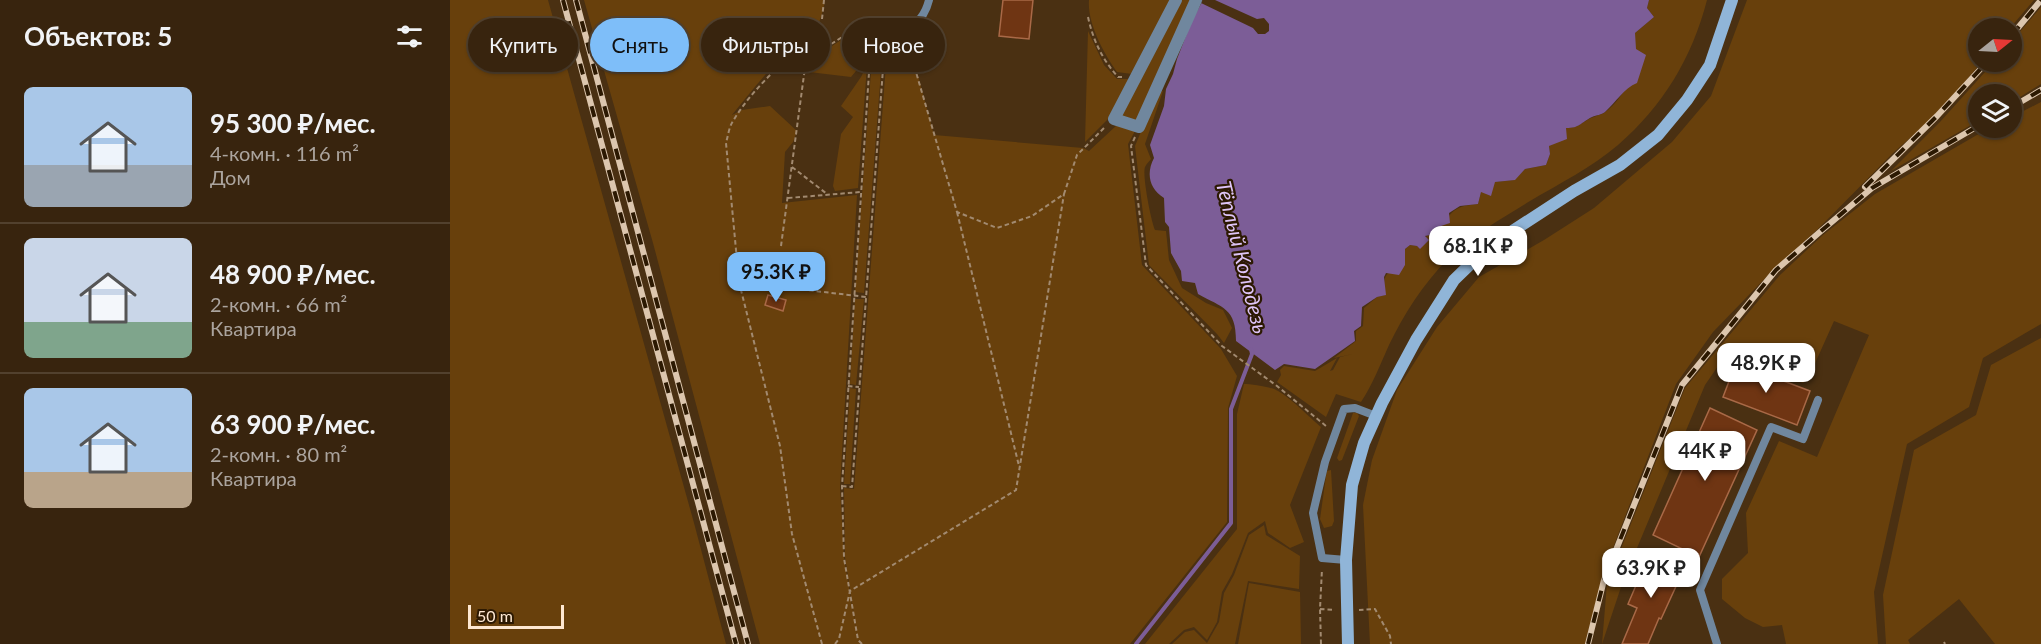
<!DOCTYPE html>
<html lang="ru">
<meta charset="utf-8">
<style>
body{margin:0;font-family:Lato,sans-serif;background:#3f2c17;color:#f1f3f6;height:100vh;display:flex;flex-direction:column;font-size:22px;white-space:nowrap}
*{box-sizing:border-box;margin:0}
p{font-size:20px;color:#aba49e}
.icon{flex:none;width:33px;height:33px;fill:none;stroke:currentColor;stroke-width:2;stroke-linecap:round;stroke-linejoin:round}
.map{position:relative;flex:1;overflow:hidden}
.side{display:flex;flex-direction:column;background:#38240e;width:450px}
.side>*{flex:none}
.guide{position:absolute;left:18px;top:18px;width:570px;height:54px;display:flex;gap:12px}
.needle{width:39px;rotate:72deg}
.controls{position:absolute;left:1518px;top:18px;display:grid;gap:12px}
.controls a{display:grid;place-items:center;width:54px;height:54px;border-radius:50%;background:#38240e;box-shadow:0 2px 4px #0004,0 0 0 2px #52412e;font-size:30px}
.scale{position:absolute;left:18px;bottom:15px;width:96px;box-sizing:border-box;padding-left:6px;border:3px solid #fee8d2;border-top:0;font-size:16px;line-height:21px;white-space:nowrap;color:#fee8d2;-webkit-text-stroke:4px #2c1902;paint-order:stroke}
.price{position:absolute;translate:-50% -51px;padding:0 14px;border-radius:12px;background:#fff;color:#222;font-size:20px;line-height:39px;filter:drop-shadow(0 2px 3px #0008)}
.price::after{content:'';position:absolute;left:50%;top:36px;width:18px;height:14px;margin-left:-9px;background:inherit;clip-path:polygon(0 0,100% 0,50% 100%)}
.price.on{background:#7ebef9;color:#111}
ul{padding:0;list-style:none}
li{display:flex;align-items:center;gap:18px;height:150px;padding:0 24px}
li+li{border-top:2px solid #52412e}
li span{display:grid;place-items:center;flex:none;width:168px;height:120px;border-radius:9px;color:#555}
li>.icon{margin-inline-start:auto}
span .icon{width:72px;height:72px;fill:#fffc;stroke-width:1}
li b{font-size:26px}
h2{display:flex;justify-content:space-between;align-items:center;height:72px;padding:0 24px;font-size:26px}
.tag{padding:0 21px;border-radius:27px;background:#38240e;box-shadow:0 2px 4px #0004,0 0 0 2px #52412e;font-size:21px;line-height:54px}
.tag.on{background:#7ebef9;color:#111}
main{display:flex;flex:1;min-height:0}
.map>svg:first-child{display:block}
</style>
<main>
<section class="side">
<h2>Объектов: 5<svg class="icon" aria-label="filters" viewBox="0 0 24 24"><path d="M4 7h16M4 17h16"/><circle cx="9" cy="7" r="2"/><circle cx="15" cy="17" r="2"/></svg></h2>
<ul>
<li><span style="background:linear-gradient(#a9c7e8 65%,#9aa5b1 0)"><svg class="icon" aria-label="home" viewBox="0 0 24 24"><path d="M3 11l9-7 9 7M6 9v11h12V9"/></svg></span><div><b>95 300 ₽/мес.</b><p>4-комн. · 116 m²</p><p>Дом</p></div></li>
<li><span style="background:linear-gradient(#c9d6e8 70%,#7fa58c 0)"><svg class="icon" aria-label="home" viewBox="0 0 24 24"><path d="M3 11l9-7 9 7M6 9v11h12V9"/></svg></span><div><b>48 900 ₽/мес.</b><p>2-комн. · 66 m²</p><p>Квартира</p></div></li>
<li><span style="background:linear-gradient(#a9c7e8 70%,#b9a48a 0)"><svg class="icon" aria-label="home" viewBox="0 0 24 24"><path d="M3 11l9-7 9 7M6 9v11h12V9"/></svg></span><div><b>63 900 ₽/мес.</b><p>2-комн. · 80 m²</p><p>Квартира</p></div></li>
</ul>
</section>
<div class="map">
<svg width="1591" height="644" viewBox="0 0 1591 644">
<rect width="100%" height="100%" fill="#4a3012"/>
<path fill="#68400c" d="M 0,0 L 98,0 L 244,523 L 276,644 L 0,644 Z
M 134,0 L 375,0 C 368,44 350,37 325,64 C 310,80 296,98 282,115 L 292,110 L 320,106 L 347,131 L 343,142 L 335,152 L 332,203 L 407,195 L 390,487 L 394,558 L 408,641 L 395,557 L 394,488 L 404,489 L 438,38 L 457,35 L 484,135 L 633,148 L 639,151 L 667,125 L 685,131 L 678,144 L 692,265 L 771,349 L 787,376 L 778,408 L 777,522 L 680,644 L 310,644 L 203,243 Z
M 639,0 L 721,0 L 682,74 L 667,72 C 654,54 637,23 639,0 Z
M 729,0 L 743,0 L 689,122 L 670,117 Z
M 1199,0 L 1257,0 C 1242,58 1213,106 1168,145 C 1142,167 1109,184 1080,201 C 1052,218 1021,236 998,259 C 973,284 954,314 939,345 C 930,365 923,384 911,402 L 886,394 L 876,417 L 827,382 L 831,375 L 830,370 L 834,366 L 865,371 L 887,358 L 880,371 L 883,370 L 890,357 L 903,354 L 884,358 L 906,341 L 906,331 L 913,326 L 914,308 L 927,297 L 935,295 C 933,272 935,274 955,265 L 954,250 L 960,245 L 967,246 L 970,249 C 976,233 977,237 988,227 C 1006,211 1000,207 1028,204 L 1031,192 L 1045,182 L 1064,180 L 1075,169 L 1096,165 L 1100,154 L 1099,146 L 1116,128 C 1128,128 1131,123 1141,118 C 1145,116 1150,115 1154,113 C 1181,93 1185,65 1185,33 L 1204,17 L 1197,8 Z
M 1297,0 L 1584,0 L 1560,28 L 1528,28 L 1528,62 L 1532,62 L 1486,115 L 1443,153 L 1368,229 L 1325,268 L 1263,332 L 1226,384 L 1153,574 L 1135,644 L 920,644 L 913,505 L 922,460 L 947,390 L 987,327 L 1029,277 L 1094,240 L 1144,208 L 1222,142 L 1261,96 Z
M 1591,7 L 1591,84 L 1562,102 L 1562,94 L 1528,94 L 1528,121 L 1441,171 L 1490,122 L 1544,62 L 1562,62 L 1562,41 Z
M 638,31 L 654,65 L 667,79 L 679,79 L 658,119 L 635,142 Z
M 403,36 L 410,56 L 415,60 L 401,77 L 359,72 L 361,60 L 394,38 Z
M 423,44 L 433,45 L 414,293 L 405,292 Z
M 417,65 L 408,188 L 385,191 L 383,186 L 391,134 L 403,117 L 391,106 L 411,77 Z
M 713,91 L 695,144 L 701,159 C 699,162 696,164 695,167 C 692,175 701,221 705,230 L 716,231 L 719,260 L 732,288 L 756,303 L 773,310 L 782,328 L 774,343 L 767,334 L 699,265 L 685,146 L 707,93 Z
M 1591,102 L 1591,324 L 1533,358 L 1519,407 L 1457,444 L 1424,592 L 1428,644 L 1336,644 L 1332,625 L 1313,627 L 1295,618 L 1272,599 L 1272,579 L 1298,553 L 1296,513 L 1329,441 L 1367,457 L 1419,335 L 1384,321 L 1358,379 L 1353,383 L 1277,353 L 1255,385 L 1172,584 L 1152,644 L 1157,584 L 1235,388 L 1330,275 L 1373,235 L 1425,194 L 1539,128 L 1562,128 L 1562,117 Z
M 405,299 L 414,299 L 406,385 L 400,384 Z
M 1591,338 L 1591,644 L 1545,644 L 1509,599 L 1458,640 L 1460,644 L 1436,644 L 1433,595 L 1464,450 L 1526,415 L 1541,365 Z
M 794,384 C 801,384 821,387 826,390 C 839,396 859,417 871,427 L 840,505 L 854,542 L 840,548 L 818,533 L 815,521 L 798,533 L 782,574 L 772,592 L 767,622 L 757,640 L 744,627 L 734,630 L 719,644 L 695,644 L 787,529 L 787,414 Z
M 400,388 L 406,389 L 400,484 L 394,484 Z
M 903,413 L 907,413 L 909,416 L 892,460 L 889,461 L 887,458 Z
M 881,470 L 884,521 L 882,526 L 874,528 L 870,519 L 876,476 L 877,471 Z
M 814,525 L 816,535 L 850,556 L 849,589 L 798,581 L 785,644 L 722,644 L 735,632 L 744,630 L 757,643 L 769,622 L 774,593 L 784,575 L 799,535 Z
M 799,583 L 850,592 L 851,644 L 788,644 Z"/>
<path fill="#7c5d97" d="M 753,0 L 1199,0 L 1197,8 L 1204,17 L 1185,33 L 1186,49 L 1196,55 L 1187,83 C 1174,88 1166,102 1155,112 C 1151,115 1147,115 1142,117 C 1130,123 1130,128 1116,128 L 1117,139 L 1099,146 L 1100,154 L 1096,165 L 1075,169 L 1065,180 L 1045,182 L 1041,196 L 1031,192 L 1028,204 L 1010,206 L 999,213 L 1000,223 L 988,227 L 985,234 L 975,236 L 979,240 L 970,249 L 967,246 L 960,245 L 955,249 L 955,265 L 949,275 L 936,273 L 934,277 L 936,295 L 927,297 L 912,307 L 911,326 L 904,331 L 905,341 L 865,369 L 834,364 L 825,370 L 786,341 C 786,308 773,308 748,294 L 745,283 L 732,281 L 731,271 L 721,253 L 719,227 L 715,222 L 714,198 C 699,189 696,173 704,158 L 700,145 L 714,106 L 716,89 L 723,74 L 727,59 L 741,23 Z"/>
<path fill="#4a3012" d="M 753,0 L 765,0 L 807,19 L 814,18 L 819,24 L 819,31 L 815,34 L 808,34 L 803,28 L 751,3 Z"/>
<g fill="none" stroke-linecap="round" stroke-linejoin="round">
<path stroke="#7c5d97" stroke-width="4" d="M 686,644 L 781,523 L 781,409 L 802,354 L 801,349"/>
</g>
<path fill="#6f3513" stroke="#a96947" stroke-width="1.5" d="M 553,0 L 583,0 L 579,39 L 549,36 Z
M 318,295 L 336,300 L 333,311 L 315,305 Z
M 1286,363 L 1360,391 L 1347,425 L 1273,397 Z
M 1260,408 L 1307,430 L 1249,557 L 1203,535 Z
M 1199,555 L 1233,571 L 1211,619 L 1209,618 L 1198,644 L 1172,644 L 1187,608 L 1178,604 Z"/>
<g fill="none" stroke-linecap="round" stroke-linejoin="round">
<path stroke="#a28a70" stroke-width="2" stroke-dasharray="4.5 3" stroke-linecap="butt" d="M 638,17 C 643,40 652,59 668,77 L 672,77
M 372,19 L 374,0
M 325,23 L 357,28
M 456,38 L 507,212 L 547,228 L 582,216 L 614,194 L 627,155 L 655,127
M 685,137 L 681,146 L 696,265 L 772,346 L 827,386 L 876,426
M 342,167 L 377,194
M 338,198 L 410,192
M 507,212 L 569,466
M 331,246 L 356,60 L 397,34 L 411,33
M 289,282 L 276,143 C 278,136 279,127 283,121 C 300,93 324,70 349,49
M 398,386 L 409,387
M 392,486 L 402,487 L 435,42
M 870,609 L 885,610
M 909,610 L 925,609 L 940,636 L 941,644
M 1494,642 L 1495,644
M 372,644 L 342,534 L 330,446 L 289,282 L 416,297
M 385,644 L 389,639 L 400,591 L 566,490 L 614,194
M 412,644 L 408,640 L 394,558 L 392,486 L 421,42
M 871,644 L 870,609 L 872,569"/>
<path stroke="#70879e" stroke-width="8" d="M 421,32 C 449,35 472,29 479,0
M 356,43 L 370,30
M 896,560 L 872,558 L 863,513 L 875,462 L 894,409 L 905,408 L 926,416
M 1267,644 L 1250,590 L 1321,427 L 1353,439 L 1368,400"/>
<path stroke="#70879e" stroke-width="12" d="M 726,0 L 664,119 L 689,127 L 746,0"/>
<path stroke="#90b5d8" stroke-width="12" d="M 898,644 L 896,560 L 902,485 L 914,443 L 932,403 L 966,340 L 1004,280 L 1038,247 L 1124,191 L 1170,165 L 1208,135 L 1237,100 L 1260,65 L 1282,0"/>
<defs>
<path id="rail" d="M 113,0 L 286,644
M 126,0 L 298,644
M 1562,35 L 1591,0
M 1562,107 L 1591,90
M 1415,187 L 1487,116 L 1537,62
M 1138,644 L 1154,580 L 1232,385 L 1326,270 L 1371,231 L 1422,188 L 1528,126"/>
</defs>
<use href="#rail" stroke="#dcc6ae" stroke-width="6"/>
<use href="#rail" stroke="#2c1902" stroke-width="4" stroke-dasharray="11" stroke-linecap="butt"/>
</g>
<g text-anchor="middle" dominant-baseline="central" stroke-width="4.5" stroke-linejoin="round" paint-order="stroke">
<g font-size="21" font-style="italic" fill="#dec4f7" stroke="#2c1902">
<text transform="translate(793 257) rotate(76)">Тёплый Колодезь</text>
</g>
</g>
</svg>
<div class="controls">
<a><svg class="needle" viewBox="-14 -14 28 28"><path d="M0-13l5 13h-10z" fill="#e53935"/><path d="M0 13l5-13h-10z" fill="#aba49e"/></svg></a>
<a><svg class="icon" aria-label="layers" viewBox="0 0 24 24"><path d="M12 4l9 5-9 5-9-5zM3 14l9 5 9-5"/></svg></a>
</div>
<div class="scale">50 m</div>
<b class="price" style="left:1028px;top:277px">68.1K ₽</b>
<b class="price on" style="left:326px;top:303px">95.3K ₽</b>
<b class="price" style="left:1316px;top:394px">48.9K ₽</b>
<b class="price" style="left:1255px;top:482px">44K ₽</b>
<b class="price" style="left:1201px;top:599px">63.9K ₽</b>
<div class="guide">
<a class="tag">Купить</a>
<a class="tag on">Снять</a>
<a class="tag">Фильтры</a>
<a class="tag">Новое</a>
</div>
</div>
</main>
